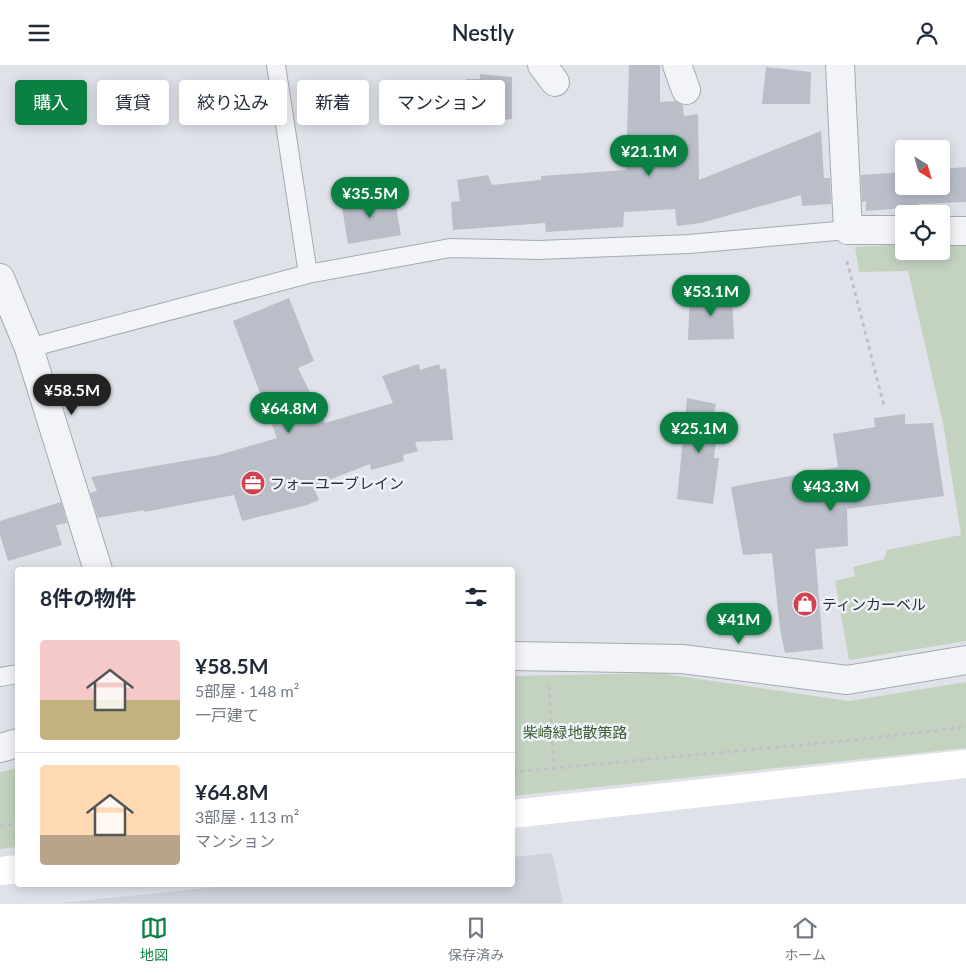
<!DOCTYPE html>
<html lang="ja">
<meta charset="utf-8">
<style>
body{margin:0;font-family:Lato,"Noto Sans JP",sans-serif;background:#f6f6f7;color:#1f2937;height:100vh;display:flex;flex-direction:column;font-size:19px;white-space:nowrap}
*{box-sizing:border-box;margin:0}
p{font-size:16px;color:#747a83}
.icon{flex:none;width:28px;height:28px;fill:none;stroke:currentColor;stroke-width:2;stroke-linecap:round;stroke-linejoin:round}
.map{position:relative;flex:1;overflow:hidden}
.side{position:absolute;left:15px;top:502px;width:500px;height:320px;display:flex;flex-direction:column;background:#fff;border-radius:5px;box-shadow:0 2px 12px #0003}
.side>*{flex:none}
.hud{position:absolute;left:15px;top:15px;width:500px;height:45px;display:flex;gap:10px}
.needle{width:32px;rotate:143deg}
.controls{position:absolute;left:895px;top:75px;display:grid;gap:10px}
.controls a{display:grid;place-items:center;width:55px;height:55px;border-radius:5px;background:#fff;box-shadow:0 2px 12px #0003;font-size:25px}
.price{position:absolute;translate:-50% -42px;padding:0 11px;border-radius:18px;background:#0b8043;color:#fff;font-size:16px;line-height:32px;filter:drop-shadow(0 1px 2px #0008)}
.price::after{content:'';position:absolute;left:50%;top:30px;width:15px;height:11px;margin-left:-8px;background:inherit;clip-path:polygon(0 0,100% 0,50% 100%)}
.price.active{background:#222;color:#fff}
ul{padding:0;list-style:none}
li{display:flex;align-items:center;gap:15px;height:125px;padding:0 25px}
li+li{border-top:1px solid #e0e1e3}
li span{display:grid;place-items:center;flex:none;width:140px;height:100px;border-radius:5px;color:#555}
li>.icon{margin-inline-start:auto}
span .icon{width:60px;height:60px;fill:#fffc;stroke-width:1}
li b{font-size:21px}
h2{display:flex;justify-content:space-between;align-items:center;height:60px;padding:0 25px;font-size:21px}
.pill{padding:0 18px;border-radius:5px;background:#fff;box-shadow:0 2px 12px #0003;font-size:18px;line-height:45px}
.pill.active{background:#0b8043;color:#fff}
header{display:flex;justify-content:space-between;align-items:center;height:65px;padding:0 25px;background:#fff;font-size:22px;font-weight:600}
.tab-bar{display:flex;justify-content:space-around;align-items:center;height:70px;border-top:1px solid #e0e1e3;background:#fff;font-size:14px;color:#747a83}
.tab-bar a{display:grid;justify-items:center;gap:2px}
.tab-bar .active{color:#0b8043}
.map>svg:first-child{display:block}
</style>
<header><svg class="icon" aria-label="menu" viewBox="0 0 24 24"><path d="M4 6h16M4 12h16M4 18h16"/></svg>Nestly<svg class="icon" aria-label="person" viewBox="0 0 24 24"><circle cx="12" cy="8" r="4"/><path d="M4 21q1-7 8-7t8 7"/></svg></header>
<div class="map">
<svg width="966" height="838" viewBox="0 0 966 838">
<rect width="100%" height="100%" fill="#dfe3e9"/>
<path fill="#cdd2db" d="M 552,788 L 563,838 L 60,838 L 236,820 L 512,820 L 513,792 Z"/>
<path fill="#c4d3c0" d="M 966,176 L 966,576 L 849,595 L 835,516 L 855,511 L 853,502 L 884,494 L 887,485 L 961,470 L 943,358 L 908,206 L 859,207 L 855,182 L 904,179 L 904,186 L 941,186 L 941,177 Z
M 658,608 L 849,636 L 966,617 L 966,683 L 513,731 L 513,611 Z
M 17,703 L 17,782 L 0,784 L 0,707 Z"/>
<path fill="#b9bec9" d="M 629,0 L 660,0 L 660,37 L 675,36 L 683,40 L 684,51 L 698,49 L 699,115 L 821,66 L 824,113 L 830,113 L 831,139 L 802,141 L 801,130 L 701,158 L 677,161 L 675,144 L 624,147 L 623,162 L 546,167 L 545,158 L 453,165 L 451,137 L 460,136 L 457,115 L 488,110 L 492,120 L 541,115 L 541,111 L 626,105 Z
M 766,2 L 811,7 L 810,39 L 762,39 Z
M 480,9 L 512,12 L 512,54 L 460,59 L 458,19 L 467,18 L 466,14 L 480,14 Z
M 966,102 L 966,137 L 919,139 L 918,142 L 866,146 L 866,136 L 862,137 L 861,110 L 904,107 L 904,121 L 941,121 L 941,104 Z
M 394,131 L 401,170 L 348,179 L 341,136 L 366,132 L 367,137 Z
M 732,228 L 734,274 L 688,275 L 690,229 Z
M 289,233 L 314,296 L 298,303 L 325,358 L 393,338 L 382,311 L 419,299 L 420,305 L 439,299 L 441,305 L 446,303 L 453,375 L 415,377 L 418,386 L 403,390 L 404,396 L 371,405 L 370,399 L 313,421 L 319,435 L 307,440 L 242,456 L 234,430 L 144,447 L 144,445 L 98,453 L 90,428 L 97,426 L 91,412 L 219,390 L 277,373 L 233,256 Z
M 687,333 L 716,339 L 712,358 L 718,359 L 714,393 L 719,393 L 713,439 L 677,434 Z
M 905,349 L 905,359 L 933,358 L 944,431 L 847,444 L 848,481 L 815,484 L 823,584 L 785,588 L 780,564 L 772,488 L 743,490 L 731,422 L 838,402 L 833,369 L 875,362 L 874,353 Z
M 61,437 L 67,458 L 56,460 L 62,480 L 8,496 L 0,470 L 0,456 Z"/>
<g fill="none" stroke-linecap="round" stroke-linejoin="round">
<defs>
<path id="lane" d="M 276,0 L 308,209
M 29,283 L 308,209 L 450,183 L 539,185 L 689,179 L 848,165
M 0,612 L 18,609"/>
<path id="street" d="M 542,0 L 555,17
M 677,0 L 686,25
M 840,0 L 848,165 L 904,165
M 941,166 L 966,166
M 0,213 L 29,283 L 98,505
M 512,591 L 682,594 L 847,615 L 966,595
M 0,683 L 18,678"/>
</defs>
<use href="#lane" stroke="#a4aab3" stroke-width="20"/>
<use href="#street" stroke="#a4aab3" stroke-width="30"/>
<path stroke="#bdc1c8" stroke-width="3" stroke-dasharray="4 4" stroke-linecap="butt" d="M 847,196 L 884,341
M 549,621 L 554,703
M 512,707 L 854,675 L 966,662
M 0,761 L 18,759"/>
<use href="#lane" stroke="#f2f4f7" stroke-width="18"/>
<use href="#street" stroke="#f2f4f7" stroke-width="28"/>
<path stroke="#fff" stroke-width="28" d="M 512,749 L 966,699
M 0,806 L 18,804"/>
</g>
<defs>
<symbol id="office-disc" viewBox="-11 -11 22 22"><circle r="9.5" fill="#d3404f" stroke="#eff2f6"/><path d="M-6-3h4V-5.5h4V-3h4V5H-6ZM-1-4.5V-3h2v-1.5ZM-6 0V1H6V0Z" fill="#fff"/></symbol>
<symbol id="shop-disc" viewBox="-11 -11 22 22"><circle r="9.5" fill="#d3404f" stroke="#eff2f6"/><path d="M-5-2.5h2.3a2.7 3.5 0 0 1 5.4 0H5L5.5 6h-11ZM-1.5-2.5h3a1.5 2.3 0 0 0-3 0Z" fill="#fff"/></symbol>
</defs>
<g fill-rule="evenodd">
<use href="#office-disc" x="239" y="404" width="28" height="28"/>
<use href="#shop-disc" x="791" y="525" width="28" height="28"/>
</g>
<g text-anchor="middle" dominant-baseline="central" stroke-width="5" stroke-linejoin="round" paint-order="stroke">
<g font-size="15" fill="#273041" stroke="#eff2f6" text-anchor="start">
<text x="270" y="418">フォーユーブレイン</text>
<text x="822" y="539">ティンカーベル</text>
</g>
<g font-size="15" fill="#3a5d34" stroke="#eff2f6">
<text x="575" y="667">柴崎緑地散策路</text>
</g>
</g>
</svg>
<div class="controls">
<a><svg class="needle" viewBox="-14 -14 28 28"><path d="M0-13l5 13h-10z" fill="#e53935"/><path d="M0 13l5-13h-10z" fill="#747a83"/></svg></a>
<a><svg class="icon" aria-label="locate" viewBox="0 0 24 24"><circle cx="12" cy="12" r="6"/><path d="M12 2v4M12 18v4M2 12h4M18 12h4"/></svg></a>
</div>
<b class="price" style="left:649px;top:112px">¥21.1M</b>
<b class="price" style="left:370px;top:154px">¥35.5M</b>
<b class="price" style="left:711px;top:252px">¥53.1M</b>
<b class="price active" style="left:72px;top:351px">¥58.5M</b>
<b class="price" style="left:289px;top:369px">¥64.8M</b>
<b class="price" style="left:699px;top:389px">¥25.1M</b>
<b class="price" style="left:831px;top:447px">¥43.3M</b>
<b class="price" style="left:739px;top:580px">¥41M</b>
<div class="hud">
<a class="pill active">購入</a>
<a class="pill">賃貸</a>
<a class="pill">絞り込み</a>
<a class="pill">新着</a>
<a class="pill">マンション</a>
</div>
<section class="side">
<h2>8件の物件<svg class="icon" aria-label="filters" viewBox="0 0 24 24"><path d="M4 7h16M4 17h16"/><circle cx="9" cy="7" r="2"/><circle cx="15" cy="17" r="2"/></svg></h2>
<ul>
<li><span style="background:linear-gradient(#f6c9c9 60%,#c2b280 0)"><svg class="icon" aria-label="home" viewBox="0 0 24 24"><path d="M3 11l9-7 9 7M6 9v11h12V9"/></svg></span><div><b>¥58.5M</b><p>5部屋 · 148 m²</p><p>一戸建て</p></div></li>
<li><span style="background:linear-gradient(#ffd9b3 70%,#b9a48a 0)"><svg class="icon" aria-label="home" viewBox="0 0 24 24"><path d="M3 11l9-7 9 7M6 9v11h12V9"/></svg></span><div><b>¥64.8M</b><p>3部屋 · 113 m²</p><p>マンション</p></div></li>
</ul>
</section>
</div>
<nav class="tab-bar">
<a class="active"><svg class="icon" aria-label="map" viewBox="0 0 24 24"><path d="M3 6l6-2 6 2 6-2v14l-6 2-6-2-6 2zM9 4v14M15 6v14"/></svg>地図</a>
<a><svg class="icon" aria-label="saved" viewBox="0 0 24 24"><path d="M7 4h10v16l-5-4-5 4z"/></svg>保存済み</a>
<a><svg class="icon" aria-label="home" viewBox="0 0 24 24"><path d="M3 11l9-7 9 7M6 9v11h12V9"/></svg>ホーム</a>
</nav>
